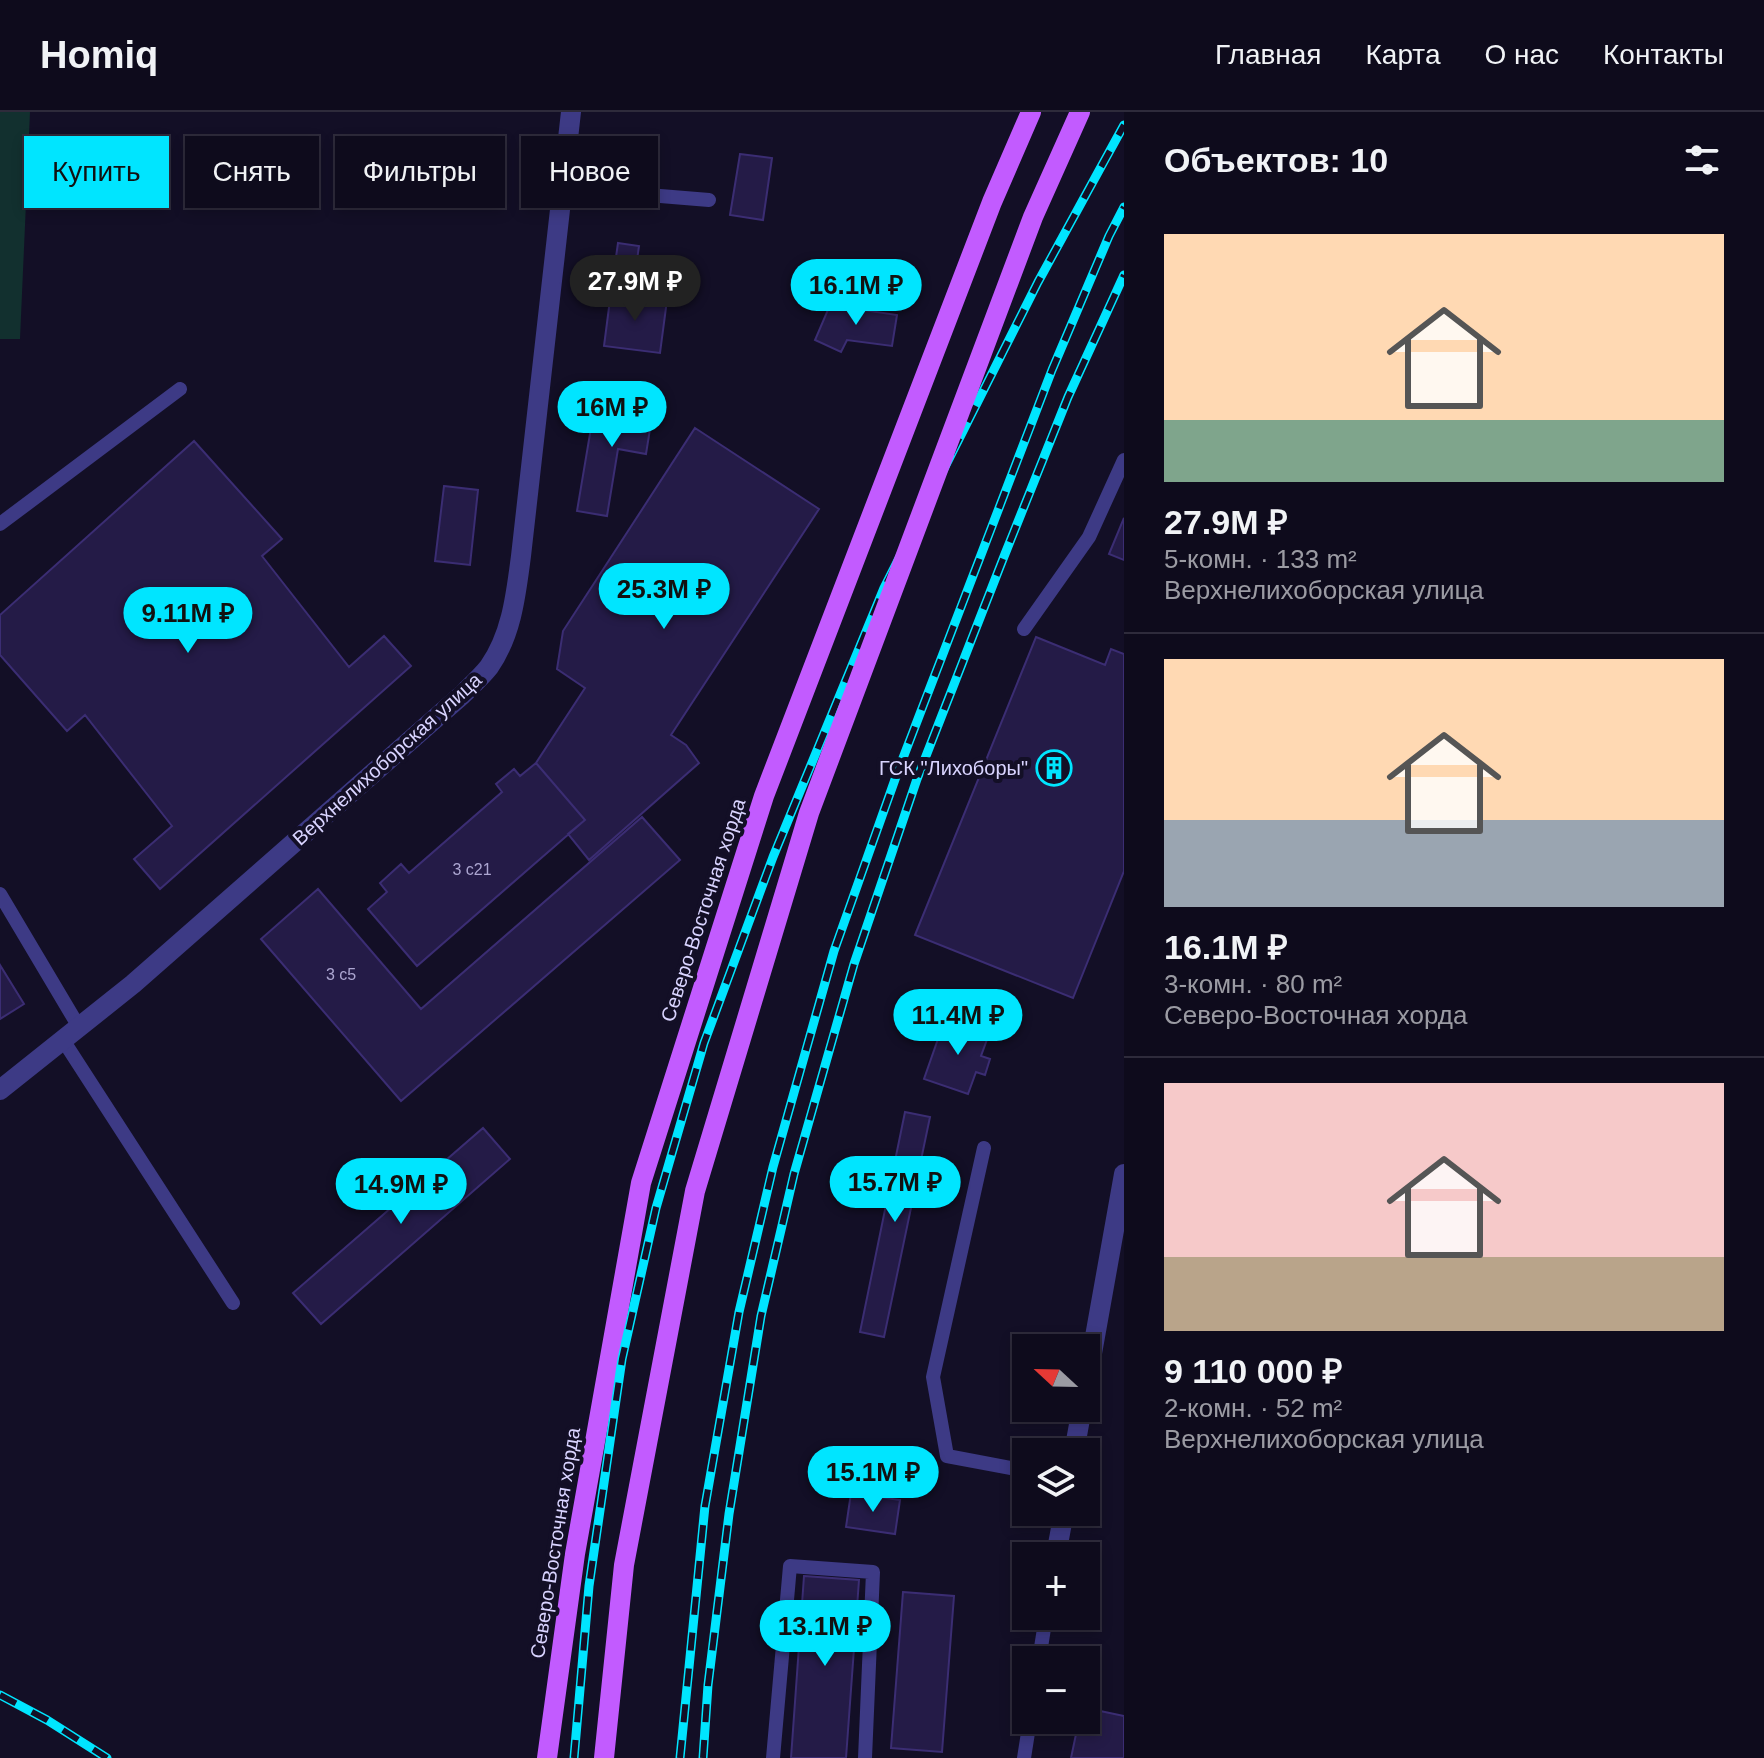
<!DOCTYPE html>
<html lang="ru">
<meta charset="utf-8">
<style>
body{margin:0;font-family:Arial,sans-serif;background:#1c1929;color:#f1f3f6;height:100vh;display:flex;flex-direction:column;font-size:30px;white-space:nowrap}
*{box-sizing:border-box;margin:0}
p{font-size:26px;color:#9b9ba3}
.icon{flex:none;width:44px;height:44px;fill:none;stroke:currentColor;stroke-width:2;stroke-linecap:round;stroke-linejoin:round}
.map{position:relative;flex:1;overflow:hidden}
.panel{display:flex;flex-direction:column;background:#0e0b1c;width:640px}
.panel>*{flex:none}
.hud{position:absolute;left:24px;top:24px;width:760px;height:72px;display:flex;gap:16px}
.needle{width:52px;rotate:292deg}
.tools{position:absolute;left:1012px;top:1222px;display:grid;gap:16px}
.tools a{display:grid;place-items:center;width:88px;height:88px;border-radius:0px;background:#0e0b1c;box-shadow:0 4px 12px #0003,0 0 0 2px #2e2b3b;font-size:40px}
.price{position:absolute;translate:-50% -68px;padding:0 18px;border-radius:28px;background:#00e5ff;color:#111;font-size:26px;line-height:52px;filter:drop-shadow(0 2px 4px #0008)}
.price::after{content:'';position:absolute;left:50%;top:48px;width:24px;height:18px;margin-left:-12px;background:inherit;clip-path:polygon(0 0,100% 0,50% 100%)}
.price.selected{background:#222;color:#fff}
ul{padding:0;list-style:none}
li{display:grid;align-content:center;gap:16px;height:424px;padding:0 40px}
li+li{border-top:2px solid #2e2b3b}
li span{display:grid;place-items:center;height:248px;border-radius:0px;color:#555}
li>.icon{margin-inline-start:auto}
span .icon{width:144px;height:144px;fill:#fffc;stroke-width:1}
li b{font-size:34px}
h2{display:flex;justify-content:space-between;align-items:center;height:96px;padding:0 40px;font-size:34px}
.pill{padding:0 28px;border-radius:0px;background:#0e0b1c;box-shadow:0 4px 12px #0003,0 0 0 2px #2e2b3b;font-size:28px;line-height:72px}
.pill.selected{background:#00e5ff;color:#111}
header{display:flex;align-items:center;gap:48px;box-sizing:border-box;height:112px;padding:0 40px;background:#0e0b1c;border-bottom:2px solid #2e2b3b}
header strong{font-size:38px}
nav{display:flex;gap:44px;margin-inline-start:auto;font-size:28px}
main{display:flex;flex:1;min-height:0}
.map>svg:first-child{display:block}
</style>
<header>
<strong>Homiq</strong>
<nav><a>Главная</a><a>Карта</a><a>О нас</a><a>Контакты</a></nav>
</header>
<main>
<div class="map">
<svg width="1124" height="1646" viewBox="0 0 1124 1646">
<rect width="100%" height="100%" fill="#130f26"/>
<path fill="#12302f" d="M 0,0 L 30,0 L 20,227 L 0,227 Z"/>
<path fill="#241b47" stroke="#3b2d73" stroke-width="2" d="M 740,42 L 772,46 L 763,108 L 730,103 Z
M 618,131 L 639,134 L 633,176 L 612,173 Z
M 611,180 L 667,188 L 660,241 L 604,234 Z
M 830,193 L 897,203 L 892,234 L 847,228 L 841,240 L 815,228 Z
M 608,284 L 654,292 L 646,342 L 618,337 L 607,404 L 577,399 L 594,298 L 605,300 Z
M 695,316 L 819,397 L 671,623 L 686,633 L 699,651 L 589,748 L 568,722 L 585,708 L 536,651 L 585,576 L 557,557 L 563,519 Z
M 194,329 L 282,427 L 262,444 L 349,555 L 384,524 L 411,554 L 160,777 L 134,747 L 172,714 L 85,603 L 67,619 L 0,543 L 0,503 Z
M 444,374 L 478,378 L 470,453 L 435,449 Z
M 1124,406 L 1124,448 L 1109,442 Z
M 1036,525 L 1105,553 L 1111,537 L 1124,542 L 1124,759 L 1073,886 L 915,823 Z
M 536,651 L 585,708 L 417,854 L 368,797 L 387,780 L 380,771 L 401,752 L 409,761 L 502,680 L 496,672 L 514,657 L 520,664 Z
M 642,705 L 680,748 L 401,989 L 261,827 L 318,777 L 421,897 Z
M 0,853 L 24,892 L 0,907 Z
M 945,907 L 989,922 L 981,944 L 990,947 L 985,963 L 976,960 L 968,982 L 924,967 Z
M 905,1000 L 930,1005 L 884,1225 L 860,1220 Z
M 483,1016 L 510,1047 L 321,1212 L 293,1181 Z
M 851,1381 L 900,1388 L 895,1422 L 846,1415 Z
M 804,1464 L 859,1468 L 846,1646 L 791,1646 Z
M 903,1480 L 954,1484 L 942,1640 L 891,1636 Z
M 1086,1596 L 1124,1604 L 1124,1646 L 1071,1646 L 1079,1608 L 1086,1608 Z"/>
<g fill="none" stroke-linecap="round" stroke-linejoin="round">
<path stroke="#3d3a85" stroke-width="14" d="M 563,76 L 709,88
M 0,412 L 180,277
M 1024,517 L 1089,425 L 1124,348
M 0,782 L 79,915
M 63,928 L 233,1191
M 984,1036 L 933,1265 L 947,1344 L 1026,1359
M 1039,1548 L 1046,1504
M 773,1646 L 790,1454 L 873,1460 L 865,1646
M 1024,1646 L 1030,1608"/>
<path stroke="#3d3a85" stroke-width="20" d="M 0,978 L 133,872 L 462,583 C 471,574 481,565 489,555 C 512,522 516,482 521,444 L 571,0
M 1086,1275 L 1124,1062
M 1074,1340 L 1082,1296
M 1056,1443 L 1064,1400"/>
<path stroke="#c25bff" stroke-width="20" d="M 547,1646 L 575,1442 L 641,1071 L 764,684 L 992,90 L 1031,0"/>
<defs>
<path id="rail" d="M 0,1583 L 47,1608 L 107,1646
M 574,1646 L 589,1474 L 622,1247 L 656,1096 L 704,931 L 773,745 L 884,476 L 1038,170 L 1124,13
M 680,1646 L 705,1394 L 739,1200 L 773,1055 L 834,839 L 898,659 L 1052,258 L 1109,124 L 1124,95
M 703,1646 L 708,1573 L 729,1402 L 761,1204 L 794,1062 L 854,852 L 917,667 L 1003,447 L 1068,285 L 1124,163"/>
</defs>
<use href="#rail" stroke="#00e5ff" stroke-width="9"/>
<use href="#rail" stroke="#130f26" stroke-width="6" stroke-dasharray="18" stroke-linecap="butt"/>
<path stroke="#c25bff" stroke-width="20" d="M 604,1646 L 624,1453 L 695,1079 L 809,701 L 1033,105 L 1080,0"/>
</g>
<defs>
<symbol id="building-ring" viewBox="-11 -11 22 22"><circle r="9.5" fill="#130f26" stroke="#00e5ff" stroke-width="1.5"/><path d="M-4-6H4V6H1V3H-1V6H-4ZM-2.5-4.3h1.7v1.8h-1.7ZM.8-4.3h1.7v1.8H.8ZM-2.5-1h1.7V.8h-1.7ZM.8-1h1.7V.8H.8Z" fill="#00e5ff"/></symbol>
</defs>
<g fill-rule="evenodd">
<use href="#building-ring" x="1034" y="636" width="40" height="40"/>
</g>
<g text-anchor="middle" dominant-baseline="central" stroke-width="8" stroke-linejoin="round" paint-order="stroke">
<g font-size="16" fill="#aca6d1">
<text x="472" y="757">3 с21</text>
<text x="341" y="862">3 с5</text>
</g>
<g font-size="20" fill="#d9d4ff" stroke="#130f26">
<text transform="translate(387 647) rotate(-42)">Верхнелихоборская улица</text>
<text transform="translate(703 798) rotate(-72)">Северо-Восточная хорда</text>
<text transform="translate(555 1431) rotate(-81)">Северо-Восточная хорда</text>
</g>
<g font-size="20" fill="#d9d4ff" stroke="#130f26" text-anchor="end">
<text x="1028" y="656">ГСК "Лихоборы"</text>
</g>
</g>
</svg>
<div class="tools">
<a><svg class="needle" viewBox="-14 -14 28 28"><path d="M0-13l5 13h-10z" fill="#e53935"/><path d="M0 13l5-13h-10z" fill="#9b9ba3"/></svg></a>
<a><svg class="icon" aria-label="layers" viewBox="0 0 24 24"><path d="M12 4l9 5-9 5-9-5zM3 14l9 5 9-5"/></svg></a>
<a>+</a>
<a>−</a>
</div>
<b class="price selected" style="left:635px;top:211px">27.9M ₽</b>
<b class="price" style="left:856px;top:215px">16.1M ₽</b>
<b class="price" style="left:612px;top:337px">16M ₽</b>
<b class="price" style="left:664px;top:519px">25.3M ₽</b>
<b class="price" style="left:188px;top:543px">9.11M ₽</b>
<b class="price" style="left:958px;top:945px">11.4M ₽</b>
<b class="price" style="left:895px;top:1112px">15.7M ₽</b>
<b class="price" style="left:401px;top:1114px">14.9M ₽</b>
<b class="price" style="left:873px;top:1402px">15.1M ₽</b>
<b class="price" style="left:825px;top:1556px">13.1M ₽</b>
<div class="hud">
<a class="pill selected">Купить</a>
<a class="pill">Снять</a>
<a class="pill">Фильтры</a>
<a class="pill">Новое</a>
</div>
</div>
<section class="panel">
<h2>Объектов: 10<svg class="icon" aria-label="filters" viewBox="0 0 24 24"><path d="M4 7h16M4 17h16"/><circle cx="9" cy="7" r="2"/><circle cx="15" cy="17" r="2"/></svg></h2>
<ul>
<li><span style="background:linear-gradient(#ffd9b3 75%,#7fa58c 0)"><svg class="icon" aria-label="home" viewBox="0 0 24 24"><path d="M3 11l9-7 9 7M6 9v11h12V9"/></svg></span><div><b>27.9M ₽</b><p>5-комн. · 133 m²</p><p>Верхнелихоборская улица</p></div></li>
<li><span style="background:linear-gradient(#ffd9b3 65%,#9aa5b1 0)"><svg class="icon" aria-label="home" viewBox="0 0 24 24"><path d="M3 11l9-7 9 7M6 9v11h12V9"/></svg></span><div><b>16.1M ₽</b><p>3-комн. · 80 m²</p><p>Северо-Восточная хорда</p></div></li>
<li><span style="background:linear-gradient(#f6c9c9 70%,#b9a48a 0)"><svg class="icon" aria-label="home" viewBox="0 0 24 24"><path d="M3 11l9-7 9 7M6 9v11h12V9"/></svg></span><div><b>9 110 000 ₽</b><p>2-комн. · 52 m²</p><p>Верхнелихоборская улица</p></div></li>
</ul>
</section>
</main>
